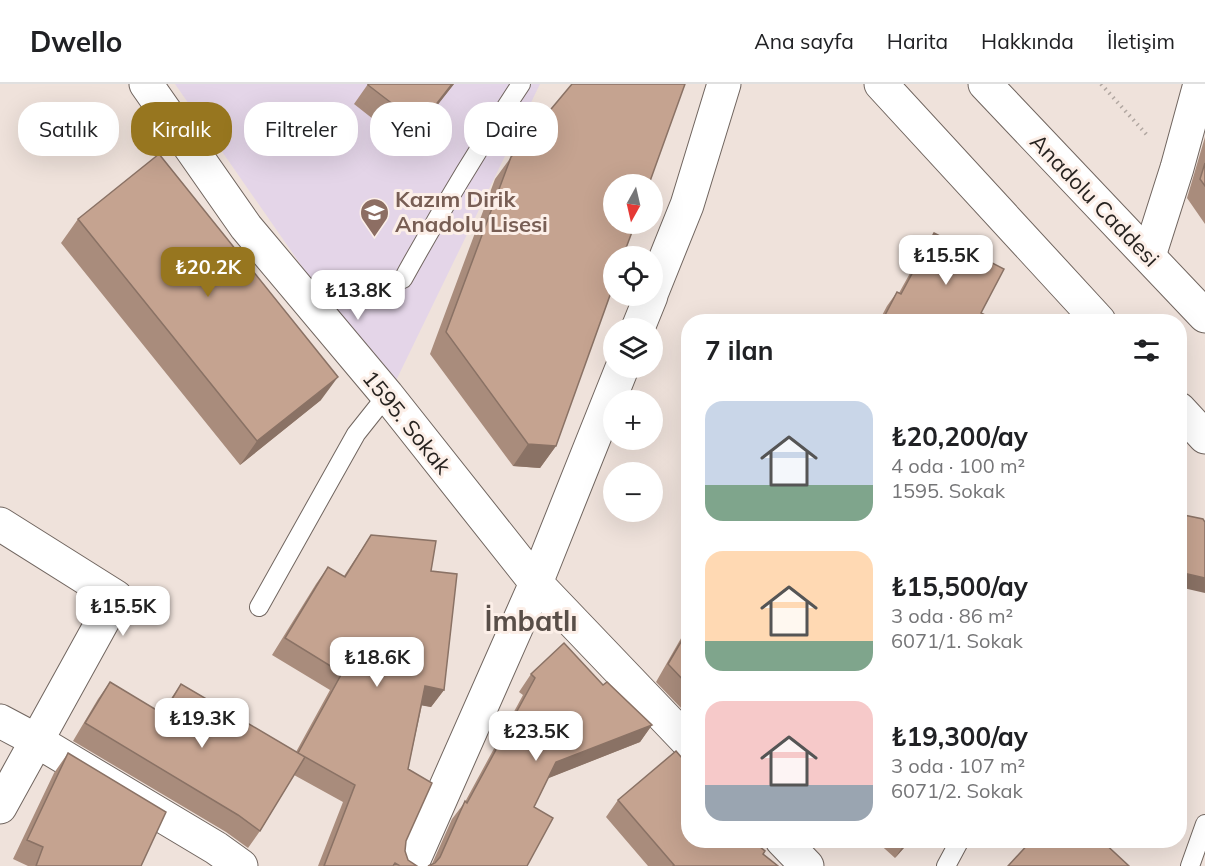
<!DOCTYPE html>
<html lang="tr">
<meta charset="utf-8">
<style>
body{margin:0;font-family:Mulish,sans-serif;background:#f6f6f6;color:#202124;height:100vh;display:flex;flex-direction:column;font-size:22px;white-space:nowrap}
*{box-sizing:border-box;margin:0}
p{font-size:20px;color:#757577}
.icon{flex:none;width:33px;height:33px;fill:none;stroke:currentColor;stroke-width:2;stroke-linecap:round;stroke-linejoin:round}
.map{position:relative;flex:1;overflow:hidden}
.drawer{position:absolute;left:681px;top:230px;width:506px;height:534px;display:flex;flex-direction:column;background:#fff;border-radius:24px;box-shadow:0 6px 24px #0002}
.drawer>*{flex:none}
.guide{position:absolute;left:18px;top:18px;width:570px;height:54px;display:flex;gap:12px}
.needle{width:39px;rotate:188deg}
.tools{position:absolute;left:603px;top:90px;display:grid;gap:12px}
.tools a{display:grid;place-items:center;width:60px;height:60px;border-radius:50%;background:#fff;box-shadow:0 6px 24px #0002;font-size:30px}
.price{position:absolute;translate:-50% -51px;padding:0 14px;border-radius:12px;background:#fff;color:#222;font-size:20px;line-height:39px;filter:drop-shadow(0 2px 3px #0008)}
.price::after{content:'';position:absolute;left:50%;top:36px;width:18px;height:14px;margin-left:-9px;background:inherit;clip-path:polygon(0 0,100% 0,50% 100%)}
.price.selected{background:#97761f;color:#fff}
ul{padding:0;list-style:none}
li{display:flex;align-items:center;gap:18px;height:150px;padding:0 24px}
li span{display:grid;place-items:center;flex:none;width:168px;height:120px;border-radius:18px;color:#555}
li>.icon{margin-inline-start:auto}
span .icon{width:72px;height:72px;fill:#fffc;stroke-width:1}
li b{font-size:26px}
h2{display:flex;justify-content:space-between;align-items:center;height:72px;padding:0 24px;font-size:26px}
.tag{padding:0 21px;border-radius:24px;background:#fff;box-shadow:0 6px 24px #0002;font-size:21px;line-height:54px}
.tag.selected{background:#97761f;color:#fff}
header{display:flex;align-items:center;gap:36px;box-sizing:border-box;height:84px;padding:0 30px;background:#fff;border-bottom:2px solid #e0e0e0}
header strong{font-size:28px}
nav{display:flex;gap:33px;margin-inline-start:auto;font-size:21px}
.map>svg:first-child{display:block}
</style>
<header>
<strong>Dwello</strong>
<nav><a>Ana sayfa</a><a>Harita</a><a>Hakkında</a><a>İletişim</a></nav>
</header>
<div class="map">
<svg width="1205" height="782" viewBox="0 0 1205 782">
<rect width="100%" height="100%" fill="#efe2db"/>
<path fill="#e4d5e8" d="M 175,0 L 540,0 L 390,309 Z"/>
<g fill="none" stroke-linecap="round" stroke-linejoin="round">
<defs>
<path id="service" d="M 403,195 C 440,128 479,63 521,0
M 259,523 L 356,350 L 387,311
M 946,782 L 960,756
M 1190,782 L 1205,740"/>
<path id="minor" d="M 146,0 L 246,143 L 387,311 L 536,499 L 688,658
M 1149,172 L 1177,84 L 1200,0
M 652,208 L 687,121 L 724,0
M 638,244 L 651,212
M 0,440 L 116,513 L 0,723
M 0,637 L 32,654 L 216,764 L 241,782
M 782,756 L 807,782
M 411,782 L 536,499 L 622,284"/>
<path id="trunk" d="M 881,0 L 1099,237
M 985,0 L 1205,232
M 1179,325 L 1205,353"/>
</defs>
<use href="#service" stroke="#70655f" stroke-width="20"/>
<use href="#minor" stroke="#70655f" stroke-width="35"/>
<use href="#trunk" stroke="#70655f" stroke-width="35"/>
<path stroke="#b1a7a1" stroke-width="4" stroke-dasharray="1.5 4.5" stroke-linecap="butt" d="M 1101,0 L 1147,51"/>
<use href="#service" stroke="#fff" stroke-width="18"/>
<use href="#minor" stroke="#fff" stroke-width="33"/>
<use href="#trunk" stroke="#fff" stroke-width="33"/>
</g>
<path fill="#a98c7c" d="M 368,0 L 454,0 L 406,61 L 354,20 Z
M 1205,53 L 1205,140 L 1187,114 Z
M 511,73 L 556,362 L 540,384 L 513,382 L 430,270 L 495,95 Z
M 78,135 L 321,316 L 240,381 L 61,159 Z
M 934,149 L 981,229 L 997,237 L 879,237 L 887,222 L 897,208 L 899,209 L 924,164 Z
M 371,451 L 431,487 L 444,606 L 431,623 L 422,621 L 408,685 L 406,757 L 405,767 L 408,776 L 417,782 L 318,782 L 343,718 L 294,691 L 260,747 L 248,764 L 226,748 L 73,657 L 98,615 L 110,598 L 161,629 L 181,600 L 296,668 L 330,606 L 272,571 L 316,500 L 328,483 L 344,492 Z
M 688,542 L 688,628 L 682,625 L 656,598 Z
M 531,590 L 603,601 L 652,641 L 640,658 L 548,694 L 534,723 L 432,780 L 452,735 L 465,718 L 523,611 L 519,608 Z
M 68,669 L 141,782 L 28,782 L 13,775 L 54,689 Z
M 618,716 L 688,756 L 763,770 L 778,782 L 648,782 L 606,733 Z
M 875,756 L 911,756 L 895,774 Z"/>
<path fill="#8a7265" d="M 452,0 L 454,0 L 406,61 L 420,41 Z
M 338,293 L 321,316 L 240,381 L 257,357 Z
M 528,360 L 556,362 L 540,384 L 513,382 Z
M 1179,488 L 1205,494 L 1205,509 L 1179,503 Z
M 425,602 L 444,606 L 431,623 L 413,620 Z
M 652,641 L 640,658 L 544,696 L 556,678 Z
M 907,756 L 911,756 L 895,774 Z"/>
<path fill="#c5a390" stroke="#8a7265" stroke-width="1.5" d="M 368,0 L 452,0 L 420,41 L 368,1 Z
M 572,0 L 685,0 L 649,100 L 614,100 L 614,140 L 635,140 L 623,172 L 614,172 L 614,200 L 556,362 L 528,360 L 446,248 L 511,73 Z
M 159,70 L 338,293 L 257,357 L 78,135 Z
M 1205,79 L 1205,102 L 1200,95 Z
M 934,149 L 1004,185 L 981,229 L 997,237 L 882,237 L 897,208 L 901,210 Z
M 1179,430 L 1203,435 L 1205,438 L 1205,494 L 1179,488 Z
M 371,451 L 436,457 L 431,487 L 457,490 L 444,606 L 425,602 L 408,685 L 432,699 L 406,757 L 405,767 L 408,776 L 417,782 L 400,782 L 395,779 L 393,782 L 324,782 L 355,701 L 298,669 L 342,589 L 285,554 L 328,483 L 345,493 Z
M 688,546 L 688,601 L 668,580 Z
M 564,559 L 603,601 L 607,598 L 652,641 L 556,678 L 534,723 L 553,734 L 527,782 L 428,782 L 435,779 L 440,773 L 465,717 L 467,719 L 535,594 L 531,590 Z
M 110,598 L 163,630 L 181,600 L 305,673 L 260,747 L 238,731 L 85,639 Z
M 676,667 L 688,681 L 688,756 L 752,756 L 765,767 L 763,770 L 778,782 L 673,782 L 674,781 L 618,716 Z
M 68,669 L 166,728 L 141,782 L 36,782 L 43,763 L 27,756 Z
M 1032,756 L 1101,756 L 1129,782 L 1008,782 Z"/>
<defs>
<symbol id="school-pin" viewBox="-11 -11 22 30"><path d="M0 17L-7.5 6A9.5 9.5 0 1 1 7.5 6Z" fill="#8d6e63" stroke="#fcefe8"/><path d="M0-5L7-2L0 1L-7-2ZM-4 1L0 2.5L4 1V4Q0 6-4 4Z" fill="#fff"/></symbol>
</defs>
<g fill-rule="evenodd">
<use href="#school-pin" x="358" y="112" width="33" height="45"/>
</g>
<g text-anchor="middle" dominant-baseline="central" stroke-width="6" stroke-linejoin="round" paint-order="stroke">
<g font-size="22" font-weight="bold" fill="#785e54" stroke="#fcefe8" text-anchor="start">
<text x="395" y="115">Kazım Dirik<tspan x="395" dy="25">Anadolu Lisesi</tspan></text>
</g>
<g font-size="22" fill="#272320" stroke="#fcefe8">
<text transform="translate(1095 116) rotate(46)">Anadolu Caddesi</text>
<text transform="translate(407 338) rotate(51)">1595. Sokak</text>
</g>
<g font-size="28" font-weight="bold" fill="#584e48" stroke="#fcefe8">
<text x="531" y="536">İmbatlı</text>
</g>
</g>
</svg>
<div class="tools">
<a><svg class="needle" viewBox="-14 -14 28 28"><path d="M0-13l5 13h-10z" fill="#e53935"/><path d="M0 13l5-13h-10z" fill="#757577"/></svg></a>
<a><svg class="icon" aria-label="locate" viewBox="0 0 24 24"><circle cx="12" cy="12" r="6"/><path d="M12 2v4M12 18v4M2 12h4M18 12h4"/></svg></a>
<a><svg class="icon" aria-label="layers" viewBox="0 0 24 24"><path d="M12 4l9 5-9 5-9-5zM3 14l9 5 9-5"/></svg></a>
<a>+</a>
<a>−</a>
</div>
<b class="price" style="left:946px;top:202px">₺15.5K</b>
<b class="price selected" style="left:208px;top:214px">₺20.2K</b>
<b class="price" style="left:358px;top:237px">₺13.8K</b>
<b class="price" style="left:123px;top:553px">₺15.5K</b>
<b class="price" style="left:377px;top:604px">₺18.6K</b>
<b class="price" style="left:202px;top:665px">₺19.3K</b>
<b class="price" style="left:536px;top:678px">₺23.5K</b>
<div class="guide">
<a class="tag">Satılık</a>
<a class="tag selected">Kiralık</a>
<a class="tag">Filtreler</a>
<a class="tag">Yeni</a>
<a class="tag">Daire</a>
</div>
<section class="drawer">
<h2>7 ilan<svg class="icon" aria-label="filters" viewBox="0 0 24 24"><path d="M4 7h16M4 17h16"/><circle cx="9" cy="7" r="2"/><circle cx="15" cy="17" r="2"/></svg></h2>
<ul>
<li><span style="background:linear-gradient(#c9d6e8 70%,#7fa58c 0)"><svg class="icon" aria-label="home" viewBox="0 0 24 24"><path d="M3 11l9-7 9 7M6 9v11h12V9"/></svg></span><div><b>₺20,200/ay</b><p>4 oda · 100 m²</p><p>1595. Sokak</p></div></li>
<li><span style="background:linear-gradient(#ffd9b3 75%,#7fa58c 0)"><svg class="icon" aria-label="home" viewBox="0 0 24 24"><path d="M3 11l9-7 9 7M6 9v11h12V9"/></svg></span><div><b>₺15,500/ay</b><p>3 oda · 86 m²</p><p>6071/1. Sokak</p></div></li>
<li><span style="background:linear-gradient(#f6c9c9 70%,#9aa5b1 0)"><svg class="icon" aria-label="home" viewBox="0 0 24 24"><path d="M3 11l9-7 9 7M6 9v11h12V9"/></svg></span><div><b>₺19,300/ay</b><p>3 oda · 107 m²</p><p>6071/2. Sokak</p></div></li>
</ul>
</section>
</div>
